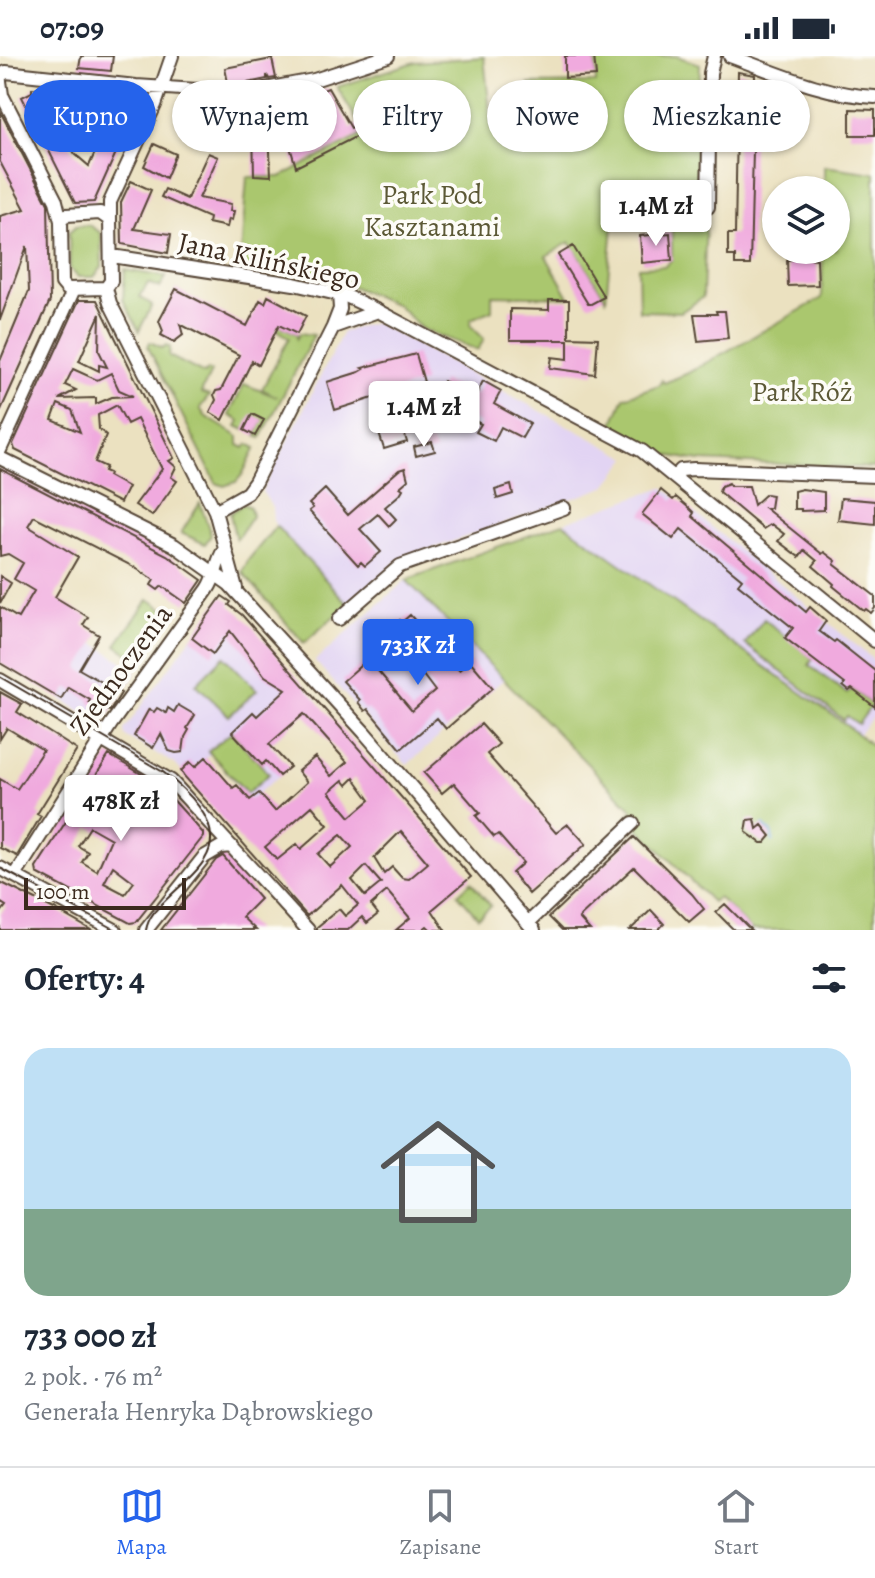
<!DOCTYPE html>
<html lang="pl">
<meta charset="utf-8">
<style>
body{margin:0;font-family:Alegreya,serif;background:#f2f2f3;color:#1f2937;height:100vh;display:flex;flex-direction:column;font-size:30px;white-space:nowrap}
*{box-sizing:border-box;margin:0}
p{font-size:26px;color:#747a83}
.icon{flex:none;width:44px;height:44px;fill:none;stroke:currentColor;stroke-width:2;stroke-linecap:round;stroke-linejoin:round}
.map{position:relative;height:874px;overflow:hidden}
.sheet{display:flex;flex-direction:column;background:#fff;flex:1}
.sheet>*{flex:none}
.hud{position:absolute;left:24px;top:24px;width:828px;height:72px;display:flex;gap:16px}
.buttons{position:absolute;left:762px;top:120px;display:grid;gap:16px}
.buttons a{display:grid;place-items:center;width:88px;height:88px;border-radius:50%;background:#fff;box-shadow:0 2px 6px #0004;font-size:40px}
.scale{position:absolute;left:24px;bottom:20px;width:162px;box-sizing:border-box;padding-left:8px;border:4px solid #3b2a1e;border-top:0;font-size:22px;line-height:28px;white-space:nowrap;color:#3b2a1e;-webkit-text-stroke:6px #fdfcf7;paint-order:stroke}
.price{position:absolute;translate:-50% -68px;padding:0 18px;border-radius:8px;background:#fff;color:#222;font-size:26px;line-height:52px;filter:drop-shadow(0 2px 4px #0008)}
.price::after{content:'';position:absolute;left:50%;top:48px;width:24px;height:18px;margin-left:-12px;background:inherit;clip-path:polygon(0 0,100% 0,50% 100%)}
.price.active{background:#2563eb;color:#fff}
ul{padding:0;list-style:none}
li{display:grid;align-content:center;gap:16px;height:424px;padding:0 24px}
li+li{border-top:2px solid #e0e1e3}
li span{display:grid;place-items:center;height:248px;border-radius:24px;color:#555}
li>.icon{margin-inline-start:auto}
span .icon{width:144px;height:144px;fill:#fffc;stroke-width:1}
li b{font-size:34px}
h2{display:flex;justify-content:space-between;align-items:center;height:96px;padding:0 24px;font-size:34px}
.tag{padding:0 28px;border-radius:36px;background:#fff;box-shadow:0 2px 6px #0004;font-size:28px;line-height:72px}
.tag.active{background:#2563eb;color:#fff}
.status{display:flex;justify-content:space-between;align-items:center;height:56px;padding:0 40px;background:#fff;direction:ltr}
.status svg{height:22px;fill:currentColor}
.dock{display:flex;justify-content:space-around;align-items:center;height:112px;border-top:2px solid #e0e1e3;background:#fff;font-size:22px;color:#747a83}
.dock a{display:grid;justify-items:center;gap:4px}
.dock .active{color:#2563eb}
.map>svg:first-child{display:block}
</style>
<div class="status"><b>07:09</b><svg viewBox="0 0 49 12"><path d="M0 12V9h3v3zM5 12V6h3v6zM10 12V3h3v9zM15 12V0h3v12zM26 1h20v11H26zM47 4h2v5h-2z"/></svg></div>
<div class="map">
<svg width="875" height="874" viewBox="0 0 875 874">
<rect width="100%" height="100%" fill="#fdfcf7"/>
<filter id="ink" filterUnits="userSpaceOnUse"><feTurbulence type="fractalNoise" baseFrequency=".0125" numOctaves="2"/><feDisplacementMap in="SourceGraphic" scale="16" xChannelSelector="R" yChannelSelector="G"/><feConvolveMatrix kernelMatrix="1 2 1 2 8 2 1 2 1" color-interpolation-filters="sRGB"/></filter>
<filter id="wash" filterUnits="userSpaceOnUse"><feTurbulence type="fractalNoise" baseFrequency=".006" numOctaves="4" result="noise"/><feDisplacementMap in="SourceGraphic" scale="32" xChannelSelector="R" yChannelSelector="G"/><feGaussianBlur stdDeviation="1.8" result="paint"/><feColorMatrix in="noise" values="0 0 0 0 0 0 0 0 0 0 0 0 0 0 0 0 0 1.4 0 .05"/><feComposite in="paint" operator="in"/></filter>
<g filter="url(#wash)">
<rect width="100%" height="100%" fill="#ebe1c0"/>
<path fill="#e2d4f3" d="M 374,266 L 628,402 L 605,431 L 398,505 L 348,548 L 276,470 L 273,464 L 272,451 L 262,435 L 343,276 Z
M 663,431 L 875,605 L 875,658 L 858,679 L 563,467 Z
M 406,524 L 504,623 L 407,709 L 315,605 Z
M 222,540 L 231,546 L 230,550 L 242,560 L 318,645 L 270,688 L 290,711 L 250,744 L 210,698 L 185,719 L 175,708 L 125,680 L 124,674 Z
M 94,587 L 137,615 L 103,668 L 61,643 Z"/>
<path fill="#aac76e" stroke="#727846" stroke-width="2" d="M 595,0 L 676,0 L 700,8 L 696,139 L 689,142 L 689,162 L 706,163 L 703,241 L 681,256 L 639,255 L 638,211 L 665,210 L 672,203 L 672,171 L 635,170 L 630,166 L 629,155 L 614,160 L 606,243 L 570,186 L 546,200 L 569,241 L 492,239 L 492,254 L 471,263 L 470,269 L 484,283 L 478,294 L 422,273 L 397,249 L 339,225 L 240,211 L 247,121 L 280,121 L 365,78 L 337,31 L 415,6 L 484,1 L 492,75 L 528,74 L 529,28 L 596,27 Z
M 824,110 L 875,117 L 875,412 L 700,405 L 666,399 L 613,367 L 624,341 L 659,329 L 662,324 L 664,327 L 686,318 L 822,242 L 823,194 L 836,194 L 836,134 L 824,134 Z
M 89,169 L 101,177 L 102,211 L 94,221 L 78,221 L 70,213 L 69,177 L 75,170 Z
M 125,214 L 166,221 L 160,232 L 148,227 L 140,241 L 152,249 L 139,275 L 123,243 Z
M 277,268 L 297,278 L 297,282 L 300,277 L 314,279 L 261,382 L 256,379 L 263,364 L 245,374 L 237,370 L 240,365 L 229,359 L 244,328 L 277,341 L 262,333 L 289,282 L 270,269 Z
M 150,286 L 163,292 L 166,289 L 170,291 L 169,300 L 204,318 L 208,314 L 211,316 L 201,337 L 209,340 L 200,352 L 205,360 L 239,381 L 239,389 L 245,392 L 248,388 L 256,392 L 242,419 L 236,426 L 224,430 L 216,427 L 148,291 Z
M 200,447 L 211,479 L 205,488 L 181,477 Z
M 243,448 L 250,451 L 252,460 L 236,484 L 230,458 Z
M 563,467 L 841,665 L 875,692 L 875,874 L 751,874 L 718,841 L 712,846 L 627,761 L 633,754 L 406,524 Z
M 276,470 L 348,548 L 304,587 L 242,516 L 249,503 Z
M 149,543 L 172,559 L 139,605 L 116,589 Z
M 764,563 L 813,603 L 809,609 L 847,638 L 852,633 L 872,649 L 858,668 L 847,660 L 844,664 L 745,588 Z
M 224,600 L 257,634 L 229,660 L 196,628 Z
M 232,676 L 269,718 L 247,737 L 208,695 Z
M 471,826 L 491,850 L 478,861 L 458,838 Z"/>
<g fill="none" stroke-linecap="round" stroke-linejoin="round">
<path stroke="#649ed4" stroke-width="3" d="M 763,769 L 771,777 L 773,785"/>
</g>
<g id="blocks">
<path fill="#f0aade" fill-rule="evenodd" d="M 81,0 L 113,0 L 111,15 L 79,12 Z
M 565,0 L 594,0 L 596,20 L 565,22 Z
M 272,3 L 276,22 L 269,23 L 267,19 L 267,23 L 242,28 L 228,27 L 225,12 Z
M 738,16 L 755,19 L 750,209 L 735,209 L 735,200 L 728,200 L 728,178 L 735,178 Z
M 32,32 L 133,42 L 132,50 L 136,52 L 94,146 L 75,147 L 22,41 L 32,36 ZM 68,56 L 111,60 L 89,110 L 75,98 L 59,70 Z
M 328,32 L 351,72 L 359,68 L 363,77 L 296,111 L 286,77 L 323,56 L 313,38 Z
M 521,43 L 530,43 L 531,70 L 501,71 L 499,45 L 520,45 Z
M 850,53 L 875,54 L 875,79 L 850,79 Z
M 0,55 L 48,148 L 50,245 L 0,356 L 0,305 L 29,235 L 27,190 L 0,264 L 0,160 L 25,153 L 0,106 Z
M 253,71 L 269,71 L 271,120 L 254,119 Z
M 154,88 L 176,98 L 166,122 L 144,110 Z
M 208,97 L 218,101 L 199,142 L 231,148 L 230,155 L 234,155 L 232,164 L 229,163 L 227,171 L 208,167 L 209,162 L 161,141 L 165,133 L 187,143 Z
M 131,125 L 151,134 L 134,173 L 171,178 L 168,197 L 122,188 L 121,146 Z
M 670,177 L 672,204 L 642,207 L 640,180 Z
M 573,190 L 604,241 L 591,248 L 588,248 L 558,199 Z
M 809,202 L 817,203 L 818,229 L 788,230 L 787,204 Z
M 176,233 L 247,270 L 260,244 L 265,247 L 268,240 L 306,260 L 297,278 L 279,269 L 259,309 L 252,305 L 223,364 L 210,356 L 216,344 L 214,339 L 216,335 L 221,334 L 239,299 L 180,268 L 183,279 L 174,286 L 161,279 L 163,275 L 159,265 Z
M 79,244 L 97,244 L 174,402 L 169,405 L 176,411 L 171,421 L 177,425 L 152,460 L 135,449 L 162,413 L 137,363 L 127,368 L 117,349 L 98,359 L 99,373 L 106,379 L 95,406 L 106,411 L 104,415 L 109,417 L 108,420 L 128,431 L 120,447 L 15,394 L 13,388 ZM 100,258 L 99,295 L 107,311 L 99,309 L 99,315 L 79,305 ZM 73,313 L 97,324 L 111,317 L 119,334 L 133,340 L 112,341 L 96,348 L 96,342 L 59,343 L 76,334 L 65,329 ZM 58,348 L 72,354 L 80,376 L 52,364 Z
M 549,244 L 569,244 L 569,281 L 598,282 L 595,318 L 550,312 L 552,301 L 568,303 L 568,284 L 510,284 L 510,253 L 549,254 Z
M 716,255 L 725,255 L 728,282 L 698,285 L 694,258 L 717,258 Z
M 416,298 L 424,326 L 335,354 L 327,326 L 359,316 L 364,313 L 362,312 Z
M 443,325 L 476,339 L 483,325 L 501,335 L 494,348 L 530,368 L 522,382 L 501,371 L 494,385 L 476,376 L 481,368 L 442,348 L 439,352 L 432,348 Z
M 252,358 L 264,364 L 255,380 L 244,374 Z
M 401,367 L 407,386 L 384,393 L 378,374 Z
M 432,386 L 435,395 L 416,400 L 414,391 Z
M 405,412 L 408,424 L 400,431 L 403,433 L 400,438 L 385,451 L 396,463 L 389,470 L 378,458 L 360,473 L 381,496 L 365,510 L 361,506 L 358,509 L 309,455 L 313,452 L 309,448 L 325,433 L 348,459 L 399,414 Z
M 0,413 L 167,499 L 202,524 L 186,547 L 162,530 L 158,534 L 151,529 L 154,524 L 134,511 L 34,460 L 28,470 L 78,501 L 55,541 L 88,561 L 83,569 L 99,579 L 79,613 L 121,637 L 110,655 L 93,649 L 89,646 L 90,644 L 68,631 L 61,643 L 0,607 L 0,551 L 18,562 L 34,535 L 14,523 L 23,507 L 8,498 L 0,500 Z
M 729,427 L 731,430 L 749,430 L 754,449 L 766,438 L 772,439 L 770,452 L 765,452 L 822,498 L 824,496 L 836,505 L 834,508 L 875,540 L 875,552 L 871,557 L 866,553 L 864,555 L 833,530 L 834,528 L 813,510 L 817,505 L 804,494 L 799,501 L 778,485 L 784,478 L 771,468 L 763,473 L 719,436 L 721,430 Z
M 511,429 L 513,438 L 497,443 L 495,434 Z
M 802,433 L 824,436 L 824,454 L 801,455 L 801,453 L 794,453 L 794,435 Z
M 661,434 L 673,444 L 676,441 L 689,452 L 694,457 L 692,460 L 806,556 L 810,551 L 826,565 L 819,575 L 834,586 L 836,584 L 875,615 L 875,651 L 852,633 L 849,635 L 843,630 L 845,628 L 785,582 L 793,572 L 738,528 L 742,523 L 681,473 L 673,483 L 642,458 Z
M 841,442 L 875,445 L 875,468 L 838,464 Z
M 0,520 L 11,527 L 0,547 Z
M 222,540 L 231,546 L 229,549 L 242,559 L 471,821 L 432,854 L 445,874 L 431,874 L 427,870 L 422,874 L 396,874 L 410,862 L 387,835 L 371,849 L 378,858 L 367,867 L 362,861 L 348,874 L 317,874 L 317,871 L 339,853 L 345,860 L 358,849 L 342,829 L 307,860 L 184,720 L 181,715 L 190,706 L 195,711 L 206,701 L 233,732 L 237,729 L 250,744 L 259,737 L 275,755 L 307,726 L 298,715 L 315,701 L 331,720 L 347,706 L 304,658 L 269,688 L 290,711 L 279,720 L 266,705 L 262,709 L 232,676 L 253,656 L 257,660 L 286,633 L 265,620 L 230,575 L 213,598 L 192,582 ZM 354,722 L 370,744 L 350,761 L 329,736 L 343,724 L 347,729 ZM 312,750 L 328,769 L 301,793 L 297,788 L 277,804 L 265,791 ZM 401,775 L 428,807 L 409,823 L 402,822 L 392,811 L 384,818 L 374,802 ZM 341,779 L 352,791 L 330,811 L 318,798 ZM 366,810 L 381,827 L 365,840 L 352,824 Z
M 410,559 L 459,614 L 470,605 L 493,632 L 446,673 L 437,662 L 401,693 L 368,653 L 365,655 L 358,646 L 360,644 L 343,625 L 368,603 L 412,655 L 435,635 L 416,610 L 387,580 L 400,564 L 402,566 Z
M 0,636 L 22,648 L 17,656 L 77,694 L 37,758 L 41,760 L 17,800 L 0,792 L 0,723 L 17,733 L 43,694 L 7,672 L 0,683 Z
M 178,649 L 195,659 L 187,672 L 189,674 L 185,681 L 183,696 L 176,697 L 169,695 L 161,678 L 153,692 L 134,680 L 149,653 L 154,656 L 157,652 L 166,657 L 168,652 L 174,656 Z
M 481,668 L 499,688 L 487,698 L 556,777 L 568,768 L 586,788 L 529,838 L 512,817 L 523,807 L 498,778 L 494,781 L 476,760 L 480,757 L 454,727 L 442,737 L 424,717 Z
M 109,699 L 160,729 L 203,777 L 203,781 L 156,841 L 136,866 L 130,867 L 37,817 L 36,812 ZM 90,771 L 111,783 L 97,815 L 82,806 L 88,796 L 78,790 ZM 113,810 L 134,826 L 125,838 L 104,827 Z
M 755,763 L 757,773 L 762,769 L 771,780 L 765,787 L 761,787 L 746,776 L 748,764 Z
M 634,781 L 692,838 L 704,853 L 689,866 L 634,811 L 579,862 L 590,874 L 562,874 L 549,861 Z
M 223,800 L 260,843 L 242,861 L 256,874 L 161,874 L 216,804 Z
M 0,826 L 54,853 L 91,874 L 0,874 L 0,858 L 6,850 L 0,846 Z
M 725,848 L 751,874 L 734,874 L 716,856 Z
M 651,854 L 664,868 L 658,874 L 630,874 Z"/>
</g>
</g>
<g filter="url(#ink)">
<use href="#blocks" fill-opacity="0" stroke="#554536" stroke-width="2"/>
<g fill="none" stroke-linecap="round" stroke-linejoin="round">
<defs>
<path id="minor" d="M 730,0 C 777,17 824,39 875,41
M 0,20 L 6,16 L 136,30 L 243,37 L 314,24 L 388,0
M 0,25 L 2,39 L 56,145 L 61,165
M 708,151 L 710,17 L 714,0
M 100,157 L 110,164 L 111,225 L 106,232 L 67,233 L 62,227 L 61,165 L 66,159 Z
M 110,164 L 110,146 L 155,49 L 172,0
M 112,200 L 294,228 L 346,240 L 378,255 L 642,395 L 875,585
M 106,232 L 110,247 L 215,455 L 236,532
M 333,271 L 378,255
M 0,394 L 74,233
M 0,402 L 174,489 L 229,528 L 364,676 L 534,874
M 675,421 L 681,414 L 694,413 L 875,420
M 215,455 L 247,437 L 255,426 L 333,271 L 340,253 L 339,238
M 339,563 L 400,510 L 564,452
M 0,624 L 171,725 L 308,874
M 0,812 L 115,874
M 15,820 L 111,668 L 208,533 C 217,520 215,507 224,494
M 528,867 L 633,767
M 146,874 L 204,801 L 221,791 L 231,790"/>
</defs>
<use href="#minor" stroke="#554536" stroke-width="16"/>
<use href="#minor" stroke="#fff" stroke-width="12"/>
<path stroke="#3b2a1e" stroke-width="2" d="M 0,621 L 163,716 C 188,735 226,769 205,803 C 197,817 182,828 171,839 C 160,850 149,858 146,874
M 0,812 L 116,874"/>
</g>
</g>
<g text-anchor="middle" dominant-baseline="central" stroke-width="7" stroke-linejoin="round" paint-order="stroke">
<g font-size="28" fill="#5c5936" stroke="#fdfcf7">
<text x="432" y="139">Park Pod<tspan x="432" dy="32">Kasztanami</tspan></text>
<text x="802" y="336">Park Róż</text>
</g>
<g font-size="28" fill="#3b2a1e" stroke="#fdfcf7">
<text transform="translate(269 205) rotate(12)">Jana Kilińskiego</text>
<text transform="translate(121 614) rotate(-54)">Zjednoczenia</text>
</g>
</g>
</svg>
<div class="buttons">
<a><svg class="icon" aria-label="layers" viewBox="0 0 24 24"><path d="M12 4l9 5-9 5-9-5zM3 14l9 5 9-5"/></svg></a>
</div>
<div class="scale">100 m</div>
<b class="price" style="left:656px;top:192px">1.4M zł</b>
<b class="price" style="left:424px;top:393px">1.4M zł</b>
<b class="price active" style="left:418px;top:631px">733K zł</b>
<b class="price" style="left:121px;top:787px">478K zł</b>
<div class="hud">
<a class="tag active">Kupno</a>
<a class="tag">Wynajem</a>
<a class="tag">Filtry</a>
<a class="tag">Nowe</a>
<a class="tag">Mieszkanie</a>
</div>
</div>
<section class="sheet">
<h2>Oferty: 4<svg class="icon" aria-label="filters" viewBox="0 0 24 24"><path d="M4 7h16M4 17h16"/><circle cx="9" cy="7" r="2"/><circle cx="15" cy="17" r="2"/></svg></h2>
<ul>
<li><span style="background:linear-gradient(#bfe0f5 65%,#7fa58c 0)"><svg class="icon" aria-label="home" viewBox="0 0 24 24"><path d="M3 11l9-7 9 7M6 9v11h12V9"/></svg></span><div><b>733 000 zł</b><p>2 pok. · 76 m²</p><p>Generała Henryka Dąbrowskiego</p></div></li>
</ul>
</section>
<nav class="dock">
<a class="active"><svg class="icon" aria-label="map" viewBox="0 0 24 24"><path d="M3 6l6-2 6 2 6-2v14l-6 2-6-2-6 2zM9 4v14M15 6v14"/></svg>Mapa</a>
<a><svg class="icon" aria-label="saved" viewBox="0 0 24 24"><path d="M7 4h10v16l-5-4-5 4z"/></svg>Zapisane</a>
<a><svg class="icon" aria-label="home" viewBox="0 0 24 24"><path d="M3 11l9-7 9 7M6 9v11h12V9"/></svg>Start</a>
</nav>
